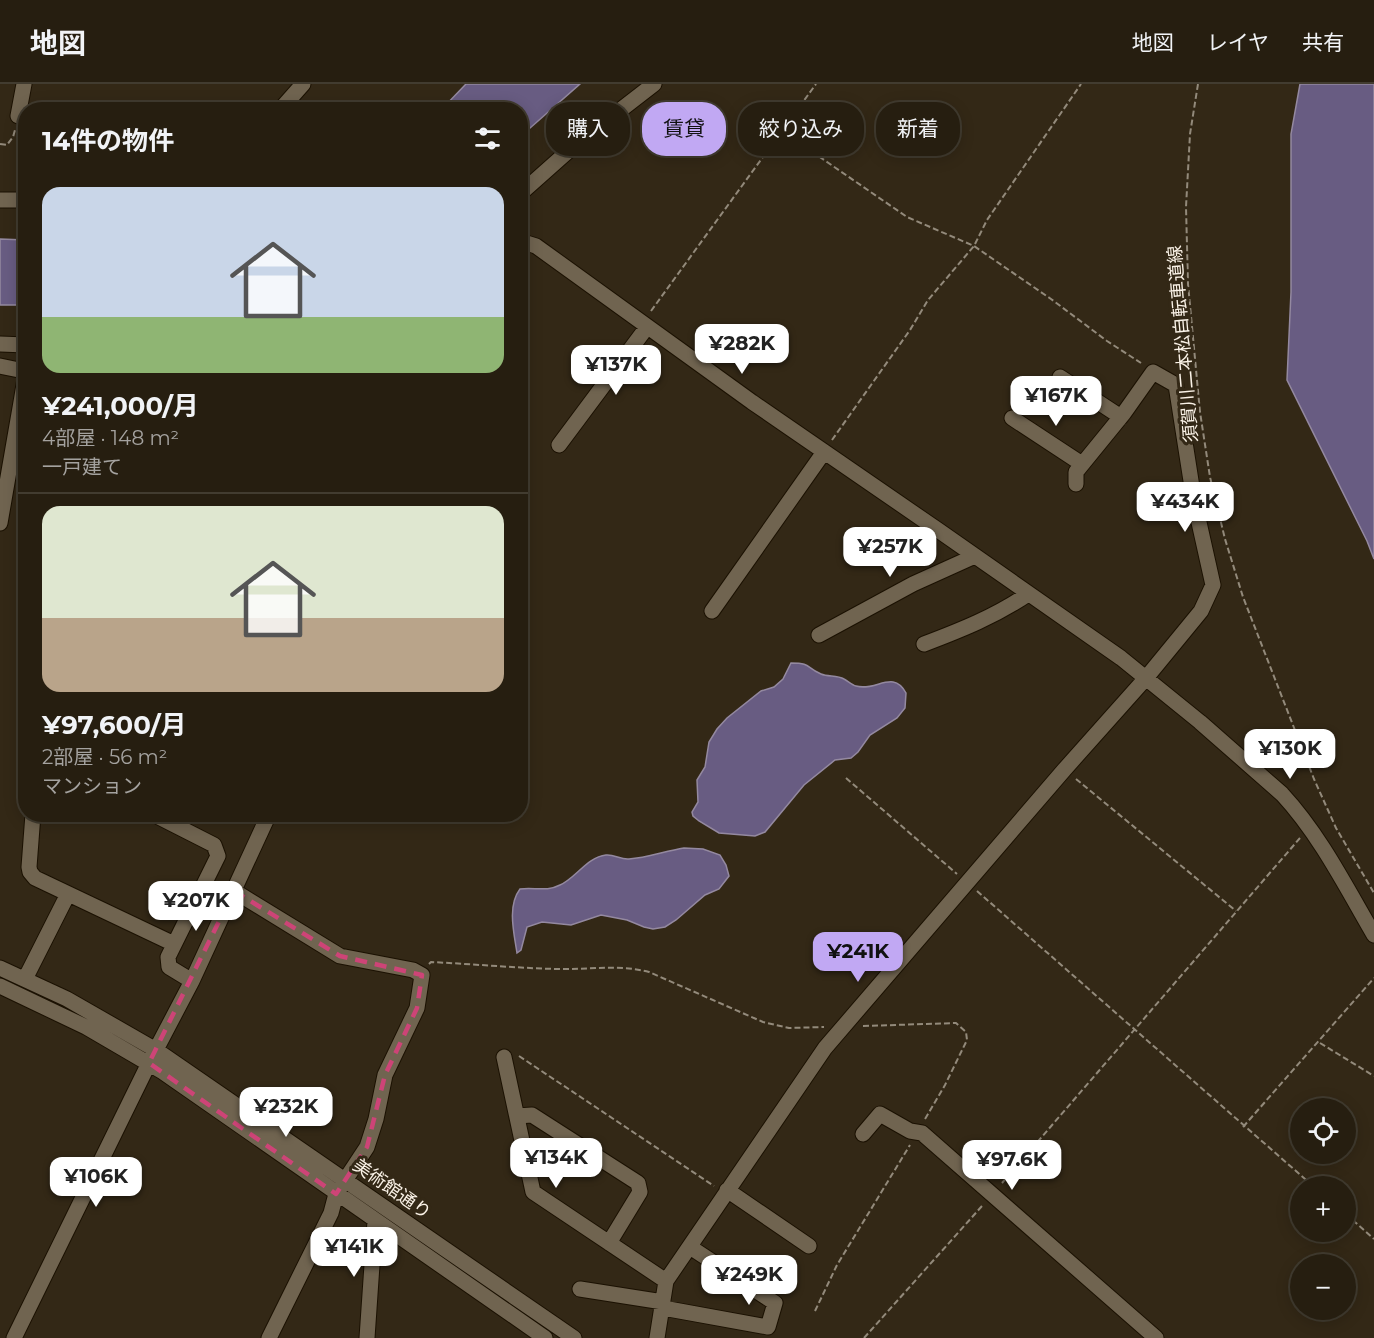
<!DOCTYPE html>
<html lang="ja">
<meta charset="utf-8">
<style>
body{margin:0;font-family:Montserrat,"Noto Sans JP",sans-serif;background:#322b1e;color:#f1f3f6;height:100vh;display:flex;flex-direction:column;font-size:22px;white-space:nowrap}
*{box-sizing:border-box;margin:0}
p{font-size:20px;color:#a4a29f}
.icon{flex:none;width:33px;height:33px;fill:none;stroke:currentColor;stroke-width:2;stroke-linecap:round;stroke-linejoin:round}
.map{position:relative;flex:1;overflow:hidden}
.side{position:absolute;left:18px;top:18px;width:510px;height:720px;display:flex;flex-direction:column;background:#261e10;border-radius:24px;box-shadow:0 3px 15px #0003,0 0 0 2px #423c30}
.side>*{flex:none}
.banner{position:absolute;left:546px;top:18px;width:570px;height:54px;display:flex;gap:12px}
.controls{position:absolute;left:1290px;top:1014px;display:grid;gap:12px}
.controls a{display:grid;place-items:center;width:66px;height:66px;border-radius:50%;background:#261e10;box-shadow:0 3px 15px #0003,0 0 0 2px #423c30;font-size:30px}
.price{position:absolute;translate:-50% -51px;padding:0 14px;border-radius:12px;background:#fff;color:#222;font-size:20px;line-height:39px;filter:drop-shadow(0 2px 3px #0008)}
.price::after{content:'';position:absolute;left:50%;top:36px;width:18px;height:14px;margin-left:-9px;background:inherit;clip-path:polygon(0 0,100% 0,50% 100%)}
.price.selected{background:#c1a8f3;color:#111}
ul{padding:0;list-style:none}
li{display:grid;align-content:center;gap:12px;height:318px;padding:0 24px}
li+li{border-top:2px solid #423c30}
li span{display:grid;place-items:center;height:186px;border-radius:18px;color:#555}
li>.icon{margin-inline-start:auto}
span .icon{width:108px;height:108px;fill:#fffc;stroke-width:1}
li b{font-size:26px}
h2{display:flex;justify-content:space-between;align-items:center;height:72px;padding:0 24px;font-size:26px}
.tag{padding:0 21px;border-radius:24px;background:#261e10;box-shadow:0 3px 15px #0003,0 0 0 2px #423c30;font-size:21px;line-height:54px}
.tag.selected{background:#c1a8f3;color:#111}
header{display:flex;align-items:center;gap:36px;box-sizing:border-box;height:84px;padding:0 30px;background:#261e10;border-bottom:2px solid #423c30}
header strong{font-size:28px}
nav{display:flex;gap:33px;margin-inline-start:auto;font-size:21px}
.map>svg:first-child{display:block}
</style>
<header>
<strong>地図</strong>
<nav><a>地図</a><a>レイヤ</a><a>共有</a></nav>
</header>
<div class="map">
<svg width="1374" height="1254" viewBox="0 0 1374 1254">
<rect width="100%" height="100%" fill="#332816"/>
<path fill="#685c82" stroke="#9489a0" stroke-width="1.5" d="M 466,0 L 580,0 L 521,52 L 520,26 L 442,25 Z
M 1300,0 L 1374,0 L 1374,475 L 1367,457 L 1287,296 L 1291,208 L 1291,50 Z
M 0,155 L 25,156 L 25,221 L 0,221 Z
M 791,579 C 812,579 805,583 821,590 C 828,593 837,591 844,595 C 848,597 852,601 856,602 C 876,608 893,585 906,609 L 905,624 L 897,634 L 870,651 L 858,668 L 851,674 L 835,676 L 804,701 L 765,748 L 755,752 L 719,749 L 699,737 L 693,732 L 692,728 L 698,718 L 697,696 L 705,683 L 709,658 L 717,645 L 727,634 L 761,607 L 774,603 L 783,595 Z
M 684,764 L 703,765 L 720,771 L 726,781 L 729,792 L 719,805 L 705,811 L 676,836 L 665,843 L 653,845 L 644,843 L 627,836 L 601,831 L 571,841 L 542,838 L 527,843 L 521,866 L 517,869 C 514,849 507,822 520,805 C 534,803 547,808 560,801 C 576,794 587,773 606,771 C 614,770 621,776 629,775 C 647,774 665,767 684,764 Z"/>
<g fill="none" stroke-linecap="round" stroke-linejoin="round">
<defs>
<path id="minor" d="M 280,26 L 303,0
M 18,32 L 24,0
M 520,110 L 574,62 L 654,0
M 0,116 L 26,116
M 520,157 L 536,162 L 752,318 L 938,446 L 1121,574 L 1200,638 L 1282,710 C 1320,751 1346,803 1374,851
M 0,260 L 26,261
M 0,282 L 24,287 L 25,295 L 0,439
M 1060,293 L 1121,333
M 1012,334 L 1082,380
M 559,361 L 647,243
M 712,527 L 824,368
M 819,551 L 913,500 L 975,472
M 924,560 C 961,546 996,532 1028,510
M 33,730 L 29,783 L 30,788 L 35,794 L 174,860
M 153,730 L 214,761 L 218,772 L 168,873 L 169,883 L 192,897
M 234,807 L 340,872 L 413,886 L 422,891 L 417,924 L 385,991 L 376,1035 L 367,1063 L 336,1110 L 331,1129 L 269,1254
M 0,884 L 67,915 L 156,966 L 574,1254
M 25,895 L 68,810
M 0,902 L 86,943 L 163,988 L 545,1254
M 504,973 L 533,1108 L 666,1197
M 517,1032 L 532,1031 L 638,1099 L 640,1108 L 609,1159
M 863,1050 L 880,1030 L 910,1047 L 922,1049 L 1156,1254
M 727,1106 L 809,1162
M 580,1205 L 663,1218
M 663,1224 L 768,1243 L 775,1219 L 690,1163
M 14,1254 L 149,979 L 192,897 L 269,730
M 367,1254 L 375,1137
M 657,1254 L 666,1197 L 825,964 L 1064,686 L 1146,594 L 1201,527 L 1213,501 L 1194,416 L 1176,301 L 1153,288 L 1124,329 L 1080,383 L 1076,388 L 1076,400"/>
</defs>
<use href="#minor" stroke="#1b1102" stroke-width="17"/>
<path stroke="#938a7b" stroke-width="2" stroke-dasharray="6 3" stroke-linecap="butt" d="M 1198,0 L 1190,50 L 1186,123 L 1188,200 L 1200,328 L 1210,393 L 1225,455 L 1243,513 L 1314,695 L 1336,744 L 1374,809
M 782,47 L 907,133 L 974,162 L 1051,215 L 1107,257 L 1141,279
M 0,60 L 7,61 L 13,53 L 15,46
M 651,227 L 816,0
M 832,356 L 910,246 L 928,216 L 974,162 L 987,136 L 1081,0
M 846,694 L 957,790
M 1076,695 L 1236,827
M 977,807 L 1313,1102
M 429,880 L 431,878 C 473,880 515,884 557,885 C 588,886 618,880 649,888 L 763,938 L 789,944 L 824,943
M 863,942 L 956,939 L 966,948 L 967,956 L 945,1001 L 925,1035
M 1320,959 L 1374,992
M 519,972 L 714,1102
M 1243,1043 L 1374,894
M 1002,1099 L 1300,754
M 1346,1130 L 1374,1155
M 815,1227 L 837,1181 L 910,1061
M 864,1254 L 982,1122"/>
<use href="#minor" stroke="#706450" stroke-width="15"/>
</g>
<path fill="none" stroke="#cd4477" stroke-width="4.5" stroke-dasharray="12 8" stroke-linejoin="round" d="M 234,807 L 340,872 L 422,891 L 417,924 L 385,991 L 367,1063 L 336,1110 L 149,979 Z"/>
<g text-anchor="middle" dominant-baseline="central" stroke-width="6" stroke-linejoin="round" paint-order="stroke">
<g font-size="18" fill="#faf2e7" stroke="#332816">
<text transform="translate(1183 260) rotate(-95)">須賀川二本松自転車道線</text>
<text transform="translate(392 1105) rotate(35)">美術館通り</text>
</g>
</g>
</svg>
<div class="controls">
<a><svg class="icon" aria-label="locate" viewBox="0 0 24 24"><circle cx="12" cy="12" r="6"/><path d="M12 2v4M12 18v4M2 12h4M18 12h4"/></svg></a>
<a>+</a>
<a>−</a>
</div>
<b class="price" style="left:742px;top:291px">¥282K</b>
<b class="price" style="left:616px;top:312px">¥137K</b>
<b class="price" style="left:1056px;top:343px">¥167K</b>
<b class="price" style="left:1185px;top:449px">¥434K</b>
<b class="price" style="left:890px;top:494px">¥257K</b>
<b class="price" style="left:1290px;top:696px">¥130K</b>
<b class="price" style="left:196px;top:848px">¥207K</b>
<b class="price selected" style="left:858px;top:899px">¥241K</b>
<b class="price" style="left:286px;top:1054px">¥232K</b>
<b class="price" style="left:556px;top:1105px">¥134K</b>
<b class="price" style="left:1012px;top:1107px">¥97.6K</b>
<b class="price" style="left:96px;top:1124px">¥106K</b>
<b class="price" style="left:354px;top:1194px">¥141K</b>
<b class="price" style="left:749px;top:1222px">¥249K</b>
<div class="banner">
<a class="tag">購入</a>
<a class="tag selected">賃貸</a>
<a class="tag">絞り込み</a>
<a class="tag">新着</a>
</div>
<section class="side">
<h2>14件の物件<svg class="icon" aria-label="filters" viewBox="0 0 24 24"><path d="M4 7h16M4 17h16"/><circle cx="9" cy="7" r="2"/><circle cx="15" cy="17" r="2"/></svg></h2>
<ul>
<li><span style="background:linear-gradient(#c9d6e8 70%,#8fb573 0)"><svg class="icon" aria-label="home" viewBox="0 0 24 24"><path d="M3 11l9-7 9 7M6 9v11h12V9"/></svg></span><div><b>¥241,000/月</b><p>4部屋 · 148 m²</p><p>一戸建て</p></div></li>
<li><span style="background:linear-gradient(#dfe7d0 60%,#b9a48a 0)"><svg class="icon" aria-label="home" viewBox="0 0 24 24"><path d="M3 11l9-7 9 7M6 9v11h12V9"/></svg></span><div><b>¥97,600/月</b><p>2部屋 · 56 m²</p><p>マンション</p></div></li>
</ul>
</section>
</div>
